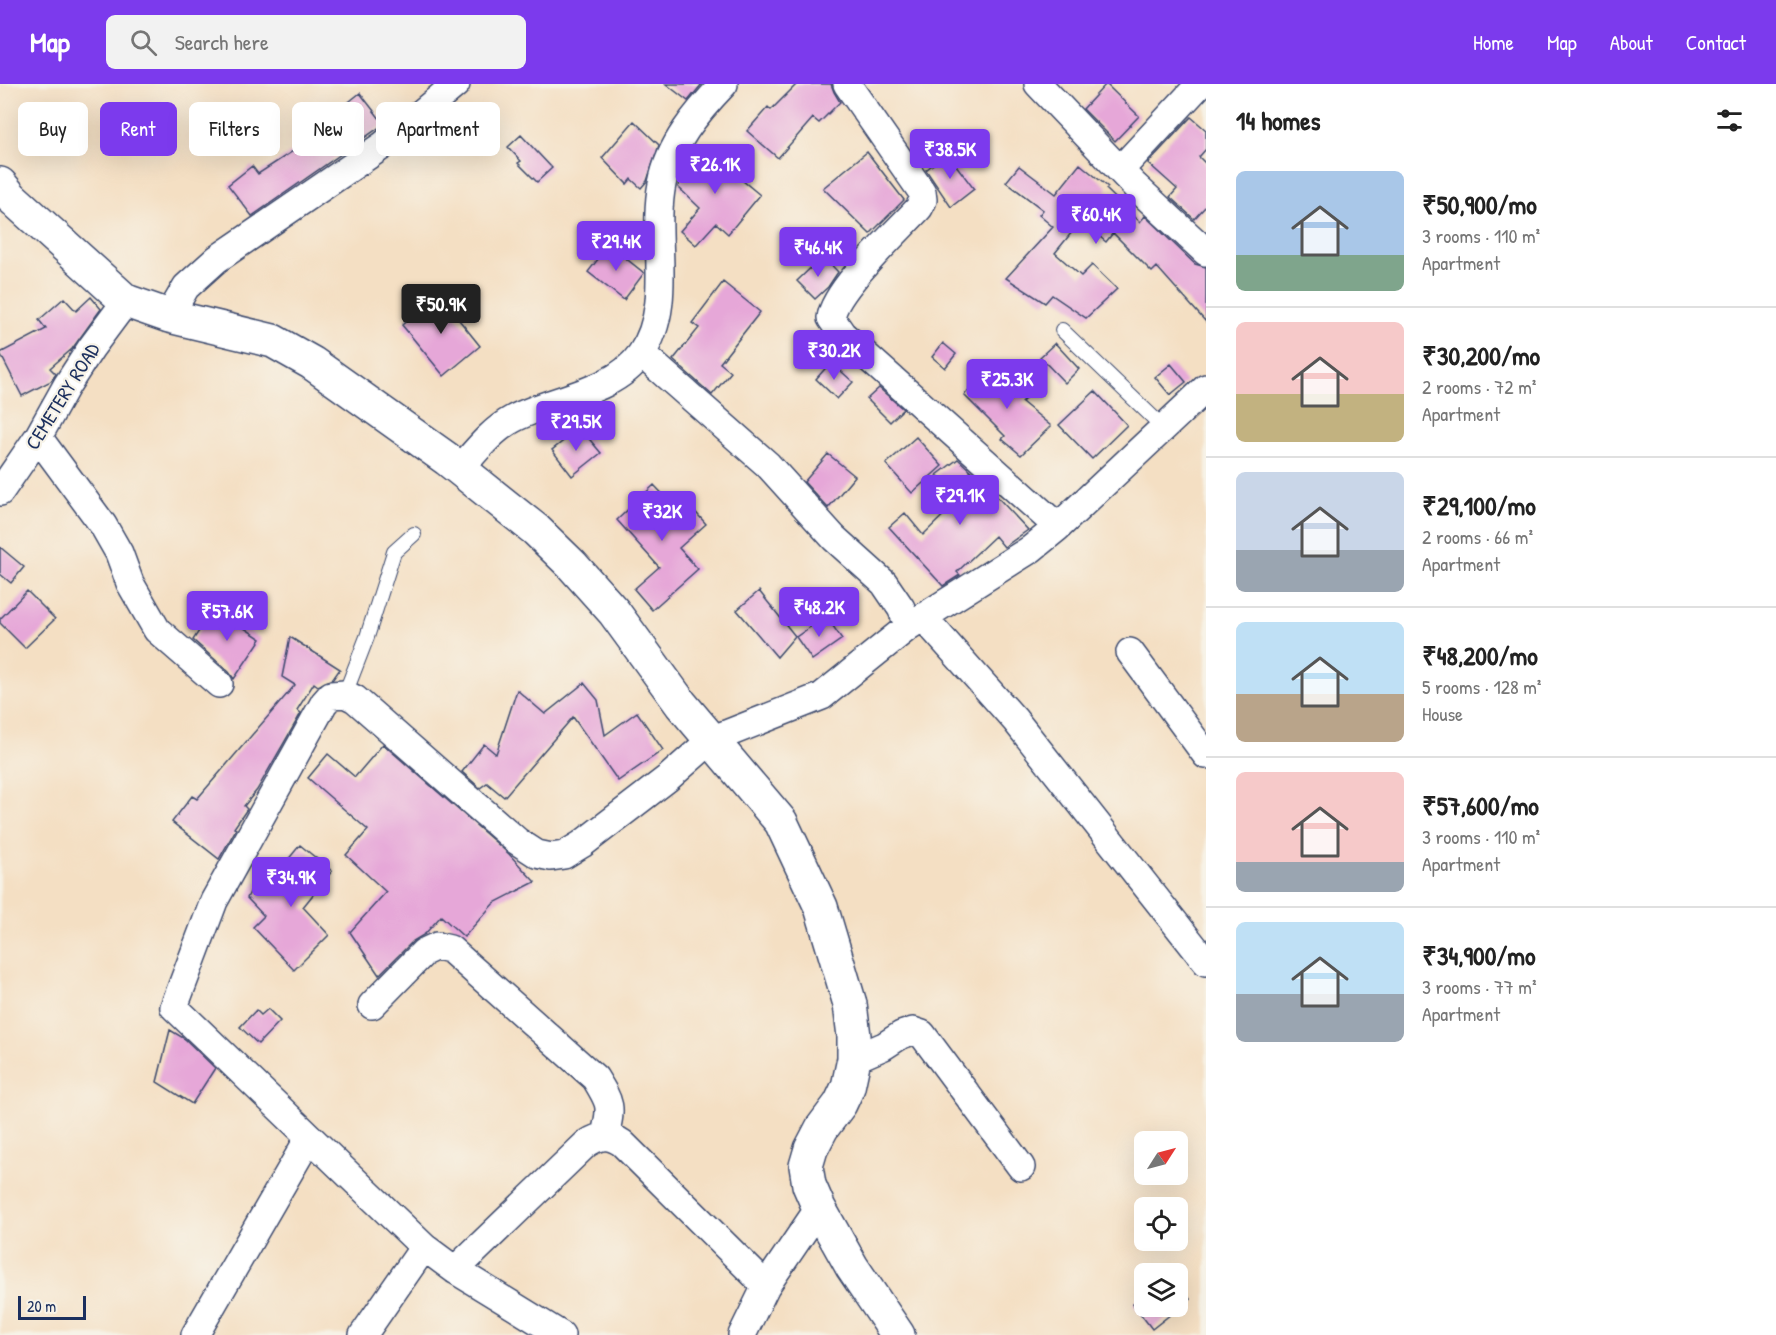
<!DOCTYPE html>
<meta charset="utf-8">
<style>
body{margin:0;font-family:"Patrick Hand",sans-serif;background:#f2f2f2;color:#222;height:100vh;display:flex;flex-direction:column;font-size:22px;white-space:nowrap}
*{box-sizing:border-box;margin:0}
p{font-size:20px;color:#767676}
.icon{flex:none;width:33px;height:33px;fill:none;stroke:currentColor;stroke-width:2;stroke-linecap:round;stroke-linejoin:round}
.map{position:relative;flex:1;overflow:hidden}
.drawer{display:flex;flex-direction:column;background:#fff;width:570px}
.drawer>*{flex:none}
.guide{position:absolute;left:18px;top:18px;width:570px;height:54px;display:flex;gap:12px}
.needle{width:39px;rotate:54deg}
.fabs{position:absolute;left:1134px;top:1047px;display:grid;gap:12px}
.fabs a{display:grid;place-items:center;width:54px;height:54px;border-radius:9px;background:#fff;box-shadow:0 6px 24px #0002;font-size:30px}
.scale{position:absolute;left:18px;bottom:15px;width:68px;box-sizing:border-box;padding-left:6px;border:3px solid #1b2f5e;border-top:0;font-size:16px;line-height:21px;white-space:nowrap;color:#1b2f5e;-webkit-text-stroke:4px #f7f3e8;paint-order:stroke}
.price{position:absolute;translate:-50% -51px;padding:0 14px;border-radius:6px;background:#7c3aed;color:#fff;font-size:20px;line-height:39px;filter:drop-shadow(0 2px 3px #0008)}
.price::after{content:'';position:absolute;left:50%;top:36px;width:18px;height:14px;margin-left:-9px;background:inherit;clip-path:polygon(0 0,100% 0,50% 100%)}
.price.selected{background:#222;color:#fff}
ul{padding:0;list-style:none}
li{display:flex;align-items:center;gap:18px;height:150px;padding:0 30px}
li+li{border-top:2px solid #e0e0e0}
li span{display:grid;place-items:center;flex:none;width:168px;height:120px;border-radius:9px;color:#555}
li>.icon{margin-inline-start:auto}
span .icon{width:72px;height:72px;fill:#fffc;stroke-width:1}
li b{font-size:26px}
h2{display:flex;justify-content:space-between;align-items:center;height:72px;padding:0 30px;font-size:26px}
.tag{padding:0 21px;border-radius:9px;background:#fff;box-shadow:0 6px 24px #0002;font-size:21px;line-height:54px}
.tag.selected{background:#7c3aed;color:#fff}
header{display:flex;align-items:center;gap:36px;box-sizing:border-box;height:84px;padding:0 30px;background:#7c3aed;color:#fff}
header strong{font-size:28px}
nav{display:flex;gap:33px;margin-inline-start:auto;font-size:21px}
.search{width:420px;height:54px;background:#f2f2f2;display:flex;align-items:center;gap:15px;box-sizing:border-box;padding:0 21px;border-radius:9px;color:#767676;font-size:22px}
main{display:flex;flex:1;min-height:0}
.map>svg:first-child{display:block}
</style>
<header>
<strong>Map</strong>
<div class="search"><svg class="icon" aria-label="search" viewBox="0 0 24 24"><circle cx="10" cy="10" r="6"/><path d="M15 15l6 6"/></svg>Search here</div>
<nav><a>Home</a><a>Map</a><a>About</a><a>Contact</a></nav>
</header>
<main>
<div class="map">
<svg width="1206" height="1251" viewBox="0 0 1206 1251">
<rect width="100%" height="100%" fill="#f7f3e8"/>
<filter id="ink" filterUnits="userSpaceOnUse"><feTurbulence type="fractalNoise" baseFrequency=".0167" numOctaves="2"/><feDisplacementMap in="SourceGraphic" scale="12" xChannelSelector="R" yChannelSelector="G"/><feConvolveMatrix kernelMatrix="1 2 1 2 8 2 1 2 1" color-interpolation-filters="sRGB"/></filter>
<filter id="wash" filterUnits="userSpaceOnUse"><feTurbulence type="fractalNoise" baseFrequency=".008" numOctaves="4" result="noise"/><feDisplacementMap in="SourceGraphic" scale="24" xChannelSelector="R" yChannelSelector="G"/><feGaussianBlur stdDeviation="1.35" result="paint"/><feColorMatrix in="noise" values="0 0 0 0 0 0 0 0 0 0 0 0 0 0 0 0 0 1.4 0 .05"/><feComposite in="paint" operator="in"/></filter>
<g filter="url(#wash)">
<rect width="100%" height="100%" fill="#f4dfc3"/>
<g id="blocks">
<path fill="#e6a7d8" d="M 666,0 L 702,0 L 688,17 Z
M 797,0 L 831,0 L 834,8 L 840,18 L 819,39 L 813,34 L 778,74 L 747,47 L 768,23 L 771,26 Z
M 1106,0 L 1139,32 L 1115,57 L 1083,25 Z
M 360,9 L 384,40 L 252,132 L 228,101 L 252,82 L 258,90 L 307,58 L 330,33 Z
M 1191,33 L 1206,46 L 1206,65 L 1199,73 L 1206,80 L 1206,122 L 1194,135 L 1170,113 L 1177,105 L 1148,79 Z
M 634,37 L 659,61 L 647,97 L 641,104 L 631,95 L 627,100 L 602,74 Z
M 521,51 L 552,84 L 537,98 L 518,79 L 521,77 L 508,63 Z
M 713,63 L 746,90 L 742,96 L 760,111 L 728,150 L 716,139 L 696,161 L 680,147 L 700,124 L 678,103 L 683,84 L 687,88 L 704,67 L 708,70 Z
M 867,68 L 904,116 L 870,150 L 823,104 Z
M 947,69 L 974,105 L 951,123 L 926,86 Z
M 1080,80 L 1108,103 L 1106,105 L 1140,138 L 1145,132 L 1195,180 L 1206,183 L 1206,238 L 1157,183 L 1152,188 L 1113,149 L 1106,158 L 1081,137 L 1055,169 L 1081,192 L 1092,181 L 1117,205 L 1086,234 L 1052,211 L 1045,219 L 1006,194 L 1053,143 L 1039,131 L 1043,126 L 1006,98 L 1019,82 L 1056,110 Z
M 609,161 L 644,189 L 624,216 L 588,188 Z
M 823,172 L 838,188 L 828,203 L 815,215 L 797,197 Z
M 723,198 L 760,228 L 720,279 L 731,288 L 712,311 L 673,276 L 699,244 L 692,239 Z
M 439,211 L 480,262 L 444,292 L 402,241 Z
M 91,213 L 101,225 L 72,265 L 50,284 L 56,290 L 51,297 L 22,312 L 0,269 L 46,245 L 39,236 L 64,214 L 76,227 Z
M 943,259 L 956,270 L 945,284 L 932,273 Z
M 1055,259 L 1079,285 L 1065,299 L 1040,273 Z
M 831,278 L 853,298 L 837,315 L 816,295 Z
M 996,280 L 1027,313 L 1022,318 L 1051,342 L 1021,371 L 1002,355 L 1005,352 L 964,311 Z
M 1171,280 L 1186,298 L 1170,311 L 1155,293 Z
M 879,304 L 903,325 L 890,338 L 867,315 Z
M 1095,307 L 1127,341 L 1092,375 L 1059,341 Z
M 580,344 L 601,369 L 572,392 L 552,366 Z
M 916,353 L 942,382 L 912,409 L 886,380 Z
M 828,370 L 855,392 L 828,424 L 804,398 Z
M 958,375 L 989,404 L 1028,446 L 1004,463 L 995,452 L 957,488 L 960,491 L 943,502 L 889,443 L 905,429 L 923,451 L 963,412 L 937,391 Z
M 654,401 L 674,422 L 683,414 L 706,440 L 679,464 L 698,485 L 652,526 L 634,505 L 659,483 L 617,436 Z
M 0,463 L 24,483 L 11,499 L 0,490 Z
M 27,507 L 55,535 L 25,564 L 0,539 L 0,535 Z
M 759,507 L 795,552 L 777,573 L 737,526 Z
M 214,524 L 261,555 L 234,595 L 229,588 L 193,556 Z
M 826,532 L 842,555 L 812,576 L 796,553 Z
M 290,553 L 340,585 L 333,595 L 318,602 L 314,599 L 297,626 L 301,629 L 257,706 L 244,722 L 247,725 L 234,744 L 236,745 L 219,775 L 172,738 L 192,712 L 197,715 L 295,601 L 282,593 Z
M 584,599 L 598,616 L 605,651 L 637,628 L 663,666 L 618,697 L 573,633 L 504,713 L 487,699 L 480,704 L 462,688 L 484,660 L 496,670 L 517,606 L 545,630 Z
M 383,660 L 509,770 L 535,798 L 494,819 L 464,853 L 441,832 L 425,850 L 413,857 L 379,891 L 350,848 L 386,808 L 346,771 L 368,746 L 308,694 L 328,670 L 355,693 Z
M 300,761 L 332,787 L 303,823 L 329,851 L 294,886 L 253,843 L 264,832 L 247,814 L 256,796 L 264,805 Z
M 268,925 L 280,937 L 258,960 L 240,943 L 256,926 L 261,931 Z
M 170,946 L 185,955 L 215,984 L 192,1020 L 157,998 Z
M 1178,1199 L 1190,1215 L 1152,1245 L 1133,1220 L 1144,1211 L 1144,1222 L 1178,1222 Z"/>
</g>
</g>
<g filter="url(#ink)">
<use href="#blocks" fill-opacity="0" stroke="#3c496d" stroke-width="1.5"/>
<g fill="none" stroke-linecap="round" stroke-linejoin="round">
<defs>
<path id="service" d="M 1062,246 L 1164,344
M 345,610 L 367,553 L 394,468 L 414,450"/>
<path id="minor" d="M 847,0 L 922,108 L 923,116 L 919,124 C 898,147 834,206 831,234 L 842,250 L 1058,443
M 1038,0 L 1135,102 L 1206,168
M 1120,86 L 1200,0
M 169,232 L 186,203 L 217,175 L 382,62 L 456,0
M 642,270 L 768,381 L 834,454 L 884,499 L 901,524 L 909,542
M 38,353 L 103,441 L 119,469 L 130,499 L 157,546 L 219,600
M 460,385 C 475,368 492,346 513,335 C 552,314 614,309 641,270 C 675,221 651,154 662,100 C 669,61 698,27 724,0
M 0,408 L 38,353 L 67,301 L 91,264 L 126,217
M 923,533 L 1015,636 L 1206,878
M 1130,568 L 1206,671
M 372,921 L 424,868 L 437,862 L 450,865 L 595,994 C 611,1020 612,1022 605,1051
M 854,975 L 884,962 L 901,951 L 913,947 L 922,950 L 1021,1083
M 455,1186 L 586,1060 C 600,1051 609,1050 622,1059 L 766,1202
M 195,1251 L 309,1054
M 363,1251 L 424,1163
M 561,1251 L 455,1186 L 424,1163 L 174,923 L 214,817 L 324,619 L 331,611 L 345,610 L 355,615 L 517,757 L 537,770 L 551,773 L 564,771 L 582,760 L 668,694 L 711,656 L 822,612 L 909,542 L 1031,465 L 1058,443 L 1206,304
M 742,1251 L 766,1202 L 819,1124"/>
<path id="tertiary" d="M 0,100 L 11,113 L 126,217 L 169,232 L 273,257 L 312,279 L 447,375 L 536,446 L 572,481 L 614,528 L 681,620 L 781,738 L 821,823 L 850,920 L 854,952 L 854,975 L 848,1003 L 840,1020 L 822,1044 L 811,1065 L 806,1082 L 809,1101 L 819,1124 L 852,1183 L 898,1251"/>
</defs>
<use href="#service" stroke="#3c496d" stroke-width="16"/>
<use href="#minor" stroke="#3c496d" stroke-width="30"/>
<use href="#tertiary" stroke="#3c496d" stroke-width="36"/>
<use href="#service" stroke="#fff" stroke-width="14"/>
<use href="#minor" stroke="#fff" stroke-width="27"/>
<use href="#tertiary" stroke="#fff" stroke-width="33"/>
</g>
</g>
<g text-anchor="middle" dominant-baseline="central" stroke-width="4.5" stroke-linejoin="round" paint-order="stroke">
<g font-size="20" fill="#1b2f5e" stroke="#f7f3e8">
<text transform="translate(62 312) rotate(-58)">CEMETERY ROAD</text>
</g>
</g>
</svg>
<div class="fabs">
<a><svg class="needle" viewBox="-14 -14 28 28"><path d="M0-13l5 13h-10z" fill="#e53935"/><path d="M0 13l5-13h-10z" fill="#767676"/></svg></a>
<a><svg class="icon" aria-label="locate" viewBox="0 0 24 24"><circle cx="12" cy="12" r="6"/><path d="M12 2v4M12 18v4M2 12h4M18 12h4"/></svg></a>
<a><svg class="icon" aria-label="layers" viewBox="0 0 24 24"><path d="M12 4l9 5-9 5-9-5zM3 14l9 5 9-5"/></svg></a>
</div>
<div class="scale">20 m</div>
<b class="price" style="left:950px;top:96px">₹38.5K</b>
<b class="price" style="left:715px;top:111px">₹26.1K</b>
<b class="price" style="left:1096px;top:161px">₹60.4K</b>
<b class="price" style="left:616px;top:188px">₹29.4K</b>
<b class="price" style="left:818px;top:194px">₹46.4K</b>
<b class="price selected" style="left:441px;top:251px">₹50.9K</b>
<b class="price" style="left:834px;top:297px">₹30.2K</b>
<b class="price" style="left:1007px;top:326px">₹25.3K</b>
<b class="price" style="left:576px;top:368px">₹29.5K</b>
<b class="price" style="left:960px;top:442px">₹29.1K</b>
<b class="price" style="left:662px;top:458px">₹32K</b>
<b class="price" style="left:819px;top:554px">₹48.2K</b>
<b class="price" style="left:227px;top:558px">₹57.6K</b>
<b class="price" style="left:291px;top:824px">₹34.9K</b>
<div class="guide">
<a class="tag">Buy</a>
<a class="tag selected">Rent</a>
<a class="tag">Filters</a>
<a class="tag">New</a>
<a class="tag">Apartment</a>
</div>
</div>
<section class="drawer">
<h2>14 homes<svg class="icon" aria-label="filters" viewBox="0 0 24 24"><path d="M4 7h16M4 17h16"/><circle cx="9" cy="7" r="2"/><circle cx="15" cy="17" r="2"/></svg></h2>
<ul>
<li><span style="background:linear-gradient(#a9c7e8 70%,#7fa58c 0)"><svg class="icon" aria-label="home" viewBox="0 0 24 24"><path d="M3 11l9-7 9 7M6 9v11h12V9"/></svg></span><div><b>₹50,900/mo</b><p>3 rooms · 110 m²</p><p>Apartment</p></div></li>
<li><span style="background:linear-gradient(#f6c9c9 60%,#c2b280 0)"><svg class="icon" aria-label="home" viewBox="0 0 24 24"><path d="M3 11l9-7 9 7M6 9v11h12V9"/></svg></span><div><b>₹30,200/mo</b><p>2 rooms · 72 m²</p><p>Apartment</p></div></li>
<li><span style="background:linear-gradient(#c9d6e8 65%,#9aa5b1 0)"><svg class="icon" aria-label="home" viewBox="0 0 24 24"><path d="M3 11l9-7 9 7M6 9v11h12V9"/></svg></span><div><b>₹29,100/mo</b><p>2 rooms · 66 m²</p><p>Apartment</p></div></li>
<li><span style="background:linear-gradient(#bfe0f5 60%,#b9a48a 0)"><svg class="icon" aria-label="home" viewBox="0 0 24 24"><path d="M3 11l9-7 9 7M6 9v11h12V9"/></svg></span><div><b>₹48,200/mo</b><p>5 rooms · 128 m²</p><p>House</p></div></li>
<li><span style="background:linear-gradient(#f6c9c9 75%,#9aa5b1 0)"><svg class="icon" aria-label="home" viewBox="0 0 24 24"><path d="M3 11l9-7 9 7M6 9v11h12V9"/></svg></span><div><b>₹57,600/mo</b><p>3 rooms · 110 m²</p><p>Apartment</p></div></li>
<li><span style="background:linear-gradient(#bfe0f5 60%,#9aa5b1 0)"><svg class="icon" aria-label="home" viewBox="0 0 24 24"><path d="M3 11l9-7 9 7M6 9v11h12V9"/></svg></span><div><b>₹34,900/mo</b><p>3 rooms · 77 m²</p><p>Apartment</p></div></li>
</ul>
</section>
</main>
